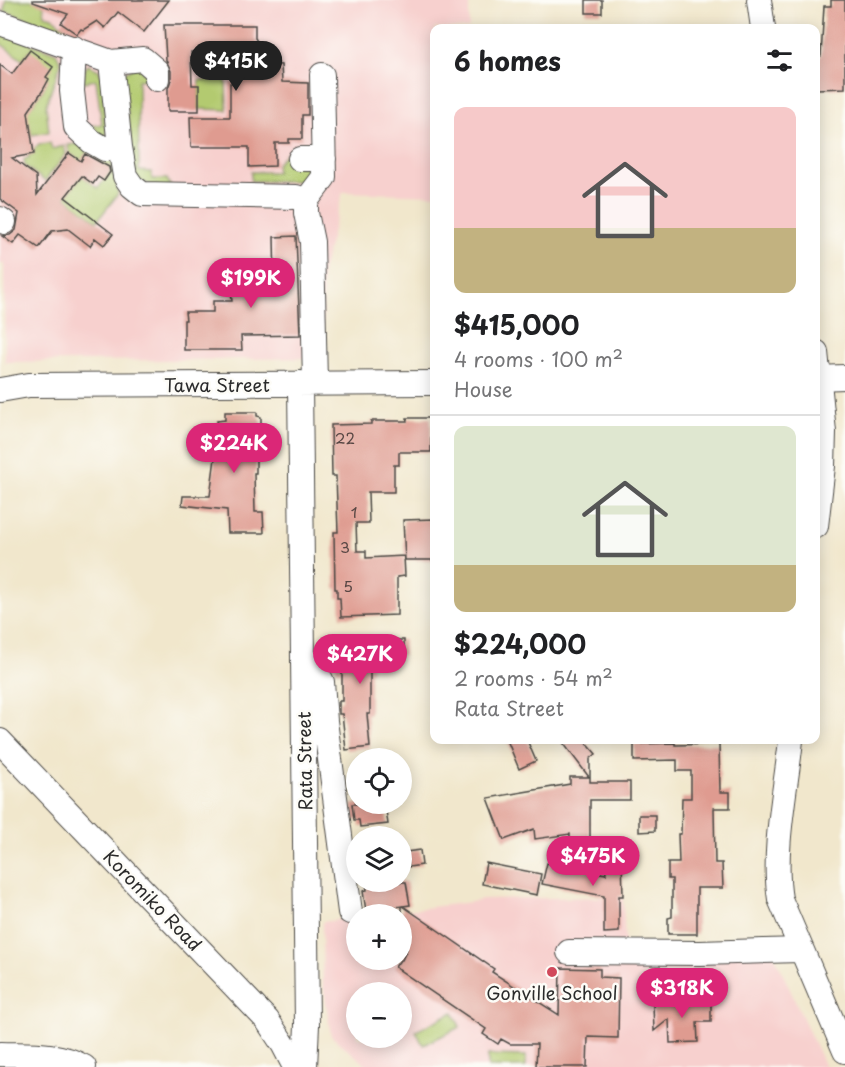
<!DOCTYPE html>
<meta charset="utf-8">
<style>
body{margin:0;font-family:"Playpen Sans",sans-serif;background:#f2f2f2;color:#202124;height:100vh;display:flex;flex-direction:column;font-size:22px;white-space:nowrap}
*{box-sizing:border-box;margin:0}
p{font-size:20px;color:#757577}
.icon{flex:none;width:33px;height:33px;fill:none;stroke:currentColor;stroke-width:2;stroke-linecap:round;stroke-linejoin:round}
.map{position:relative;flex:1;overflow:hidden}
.details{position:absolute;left:430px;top:24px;width:390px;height:720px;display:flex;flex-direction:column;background:#fff;border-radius:12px;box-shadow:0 3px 15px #0003}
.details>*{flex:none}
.controls{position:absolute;left:346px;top:748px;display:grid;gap:12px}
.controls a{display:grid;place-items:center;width:66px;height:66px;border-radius:50%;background:#fff;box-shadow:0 3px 15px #0003;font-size:30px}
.price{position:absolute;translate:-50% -51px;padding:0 14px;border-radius:21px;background:#db2777;color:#fff;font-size:20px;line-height:39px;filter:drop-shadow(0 2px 3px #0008)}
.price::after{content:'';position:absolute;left:50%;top:36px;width:18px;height:14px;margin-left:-9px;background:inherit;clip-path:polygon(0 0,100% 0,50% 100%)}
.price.active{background:#222;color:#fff}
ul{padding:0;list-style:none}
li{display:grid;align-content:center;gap:12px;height:318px;padding:0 24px}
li+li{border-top:2px solid #e0e0e0}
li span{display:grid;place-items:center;height:186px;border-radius:12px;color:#555}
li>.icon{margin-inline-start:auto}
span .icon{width:108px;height:108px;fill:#fffc;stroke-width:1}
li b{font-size:26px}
h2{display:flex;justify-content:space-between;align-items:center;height:72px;padding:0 24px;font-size:26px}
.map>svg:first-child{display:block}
</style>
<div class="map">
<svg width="845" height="1067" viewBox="0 0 845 1067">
<rect width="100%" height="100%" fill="#fdfcf7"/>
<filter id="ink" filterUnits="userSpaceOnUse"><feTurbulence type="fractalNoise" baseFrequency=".0167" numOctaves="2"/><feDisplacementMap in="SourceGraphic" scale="12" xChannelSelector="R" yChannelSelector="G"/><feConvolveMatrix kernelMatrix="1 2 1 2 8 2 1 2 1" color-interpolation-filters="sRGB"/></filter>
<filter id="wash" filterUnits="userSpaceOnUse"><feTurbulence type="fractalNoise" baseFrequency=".008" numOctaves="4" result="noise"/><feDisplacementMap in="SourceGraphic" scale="24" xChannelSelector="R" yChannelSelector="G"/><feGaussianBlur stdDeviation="1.35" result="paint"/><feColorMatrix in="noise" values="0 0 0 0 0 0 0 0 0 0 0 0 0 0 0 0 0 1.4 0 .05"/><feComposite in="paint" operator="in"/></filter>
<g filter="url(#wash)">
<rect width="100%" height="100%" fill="#f1e7cc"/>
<path fill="#f7d0ce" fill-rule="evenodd" d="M 0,0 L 469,0 L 469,28 L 435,28 L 435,195 L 343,192 L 322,272 L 324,358 L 5,362 L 4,264 L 0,264 Z
M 623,897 L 625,946 L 770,945 L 825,1067 L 369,1067 L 331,1036 L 323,983 L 322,922 L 357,917 L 357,960 L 402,960 L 402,915 L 370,915 L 478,901 L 481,899 ZM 357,993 L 402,993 L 402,1038 L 357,1038 Z"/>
<path fill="#b3ca6f" stroke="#6f7a4d" stroke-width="1.5" d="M 6,0 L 31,0 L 43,4 L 45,15 L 52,17 L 67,30 L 66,32 L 4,11 Z
M 0,32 L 56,53 L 61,63 L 46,105 L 49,132 L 32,135 L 26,113 L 43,90 L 48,79 L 30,50 L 22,60 L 0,43 Z
M 88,65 L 99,70 L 103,81 L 107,136 L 105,138 L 92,126 L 102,124 L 96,80 L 83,82 L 85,69 Z
M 137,66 L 151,79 L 138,80 L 139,171 L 151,172 L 152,179 L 167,179 L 171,187 L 160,188 L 135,180 L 123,73 Z
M 199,80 L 226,80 L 227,110 L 199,109 Z
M 50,143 L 52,149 L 64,146 L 66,154 L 45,181 L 25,166 L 24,159 L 29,158 L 28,155 L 34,154 L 34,149 L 39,144 Z
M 77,144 C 88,145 108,153 113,165 C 116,174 117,185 118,194 L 97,221 L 65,197 L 82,176 L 98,188 L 112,170 L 88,151 L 81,161 L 69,153 L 68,145 Z
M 286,153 L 299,165 L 312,169 L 301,181 L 251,181 L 251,172 L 277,172 L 276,165 Z
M 453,1012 L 460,1027 L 423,1045 L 416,1031 Z
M 488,1055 L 526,1056 L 526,1067 L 488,1067 Z"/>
<g id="blocks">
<path fill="#df9b90" d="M 33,0 L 169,0 L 144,32 L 118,12 L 105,28 L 97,21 L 83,30 L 81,29 L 77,34 L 61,23 L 68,14 L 33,2 Z
M 586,0 L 602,0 L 602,13 L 586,13 Z
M 831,0 L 845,0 L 845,88 L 816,89 L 816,57 L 821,56 L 824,6 L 831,6 Z
M 164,25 L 255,25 L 255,38 L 271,64 L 281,65 L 282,82 L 308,83 L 308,115 L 302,115 L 302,139 L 289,139 L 289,143 L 275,143 L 275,166 L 249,167 L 249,147 L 191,147 L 190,117 L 230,117 L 230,83 L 234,83 L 233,66 L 224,52 L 191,52 L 192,85 L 199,85 L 199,111 L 168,111 L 168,88 L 171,80 L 171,71 L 166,60 Z
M 30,50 L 53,67 L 46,77 L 49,79 L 43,90 L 28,112 L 34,154 L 12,158 L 36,176 L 37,195 L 69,153 L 81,161 L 85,154 L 109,167 L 110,172 L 104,181 L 98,177 L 93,184 L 82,176 L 65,197 L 113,234 L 104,245 L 95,238 L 90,246 L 68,229 L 52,231 L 39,248 L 20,235 L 13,244 L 2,236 L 10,235 L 16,230 L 19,213 L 0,199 L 0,65 L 12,74 Z
M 296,236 L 300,335 L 241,336 L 242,350 L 184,350 L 184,320 L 186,320 L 185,312 L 213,312 L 213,301 L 232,301 L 231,290 L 268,289 L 268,285 L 275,285 L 274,237 Z
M 225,412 L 257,412 L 257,416 L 261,417 L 261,434 L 252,434 L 254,458 L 256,459 L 256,473 L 254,473 L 255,512 L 263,512 L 264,533 L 228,533 L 227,510 L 182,505 L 183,496 L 210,496 L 217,443 L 212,443 L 212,428 L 218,428 L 217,421 L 225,420 Z
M 407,418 L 431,418 L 431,452 L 399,452 L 399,465 L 394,465 L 394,492 L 368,492 L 369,523 L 356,523 L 357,551 L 366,551 L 366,558 L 404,556 L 405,576 L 397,577 L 397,615 L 341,617 L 340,598 L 337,598 L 337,589 L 335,589 L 334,532 L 338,532 L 336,476 L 332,476 L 331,425 L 371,424 L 371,421 L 407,421 Z
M 435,519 L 435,560 L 405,560 L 403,520 Z
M 338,640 L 404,640 L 404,655 L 371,655 L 372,671 L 370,671 L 370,714 L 367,714 L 370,747 L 346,750 L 342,714 L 339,714 L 339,701 L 342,701 L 342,671 L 336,671 Z
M 507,740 L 527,740 L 536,761 L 519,769 Z
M 561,740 L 584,740 L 596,754 L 590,759 L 590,782 L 630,782 L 630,800 L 590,800 L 590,841 L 570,841 L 570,834 L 535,839 L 534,829 L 504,840 L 488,798 L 570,784 L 570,777 L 589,777 Z
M 675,743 L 675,745 L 719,744 L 720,792 L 730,792 L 730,808 L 714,808 L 715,863 L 722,863 L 723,888 L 697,888 L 697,934 L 668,934 L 668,918 L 672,917 L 672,879 L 668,879 L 668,863 L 679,863 L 678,834 L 681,834 L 682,798 L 691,798 L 691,771 L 677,771 L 677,760 L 634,761 L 634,744 Z
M 352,804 L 385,804 L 388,824 L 360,827 L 359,820 L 354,820 Z
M 639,815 L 655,815 L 655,831 L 639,832 Z
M 420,850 L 422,865 L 409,867 L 406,852 Z
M 622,859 L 623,896 L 619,896 L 619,932 L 604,933 L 604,896 L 542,884 L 547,863 L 606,874 L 605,860 Z
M 486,863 L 541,874 L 537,895 L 482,884 Z
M 375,882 L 406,882 L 410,905 L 403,906 L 494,969 L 492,972 L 559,1015 L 560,968 L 600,969 L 600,977 L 619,978 L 618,1038 L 588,1037 L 587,1067 L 536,1067 L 537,1044 L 510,1044 L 501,1039 L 498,1044 L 483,1034 L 486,1029 L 395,967 L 400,960 L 402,960 L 407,949 L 402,946 L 402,906 L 366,911 L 363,891 L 367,890 L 366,883 Z
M 711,1002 L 711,1022 L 697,1022 L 698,1042 L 670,1043 L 669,1019 L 654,1031 L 653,1004 Z"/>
</g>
</g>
<g filter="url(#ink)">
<use href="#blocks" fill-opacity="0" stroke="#494743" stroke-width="1.5"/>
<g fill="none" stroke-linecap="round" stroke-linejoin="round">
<defs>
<path id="minor" d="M 759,0 L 763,28
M 0,23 L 111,62 L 143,59 L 157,71 L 157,79
M 74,48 L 72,91 L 76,127 L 91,141 L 105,149 L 120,147
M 111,62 L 120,147 L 125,176 L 132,186 L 142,194 L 296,197 L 306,201
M 300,159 L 324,159
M 0,219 L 4,222
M 816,352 L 824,432 L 823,466 L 816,526
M 816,378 L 845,377
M 300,383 L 307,1025 L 305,1067
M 315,383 L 312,242 L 306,213 L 306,201 L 324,177 L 322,75
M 0,390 L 29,385 L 435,383
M 303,663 L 313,663 L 322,682 L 325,721 L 350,912
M 791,740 C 786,788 772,852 780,899 L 845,1051
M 0,741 L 267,1020 L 283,1044 L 295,1067
M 569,952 L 700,953 L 800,950
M 0,1054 C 29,1055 58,1052 84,1067"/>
</defs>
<use href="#minor" stroke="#494743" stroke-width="26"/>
<use href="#minor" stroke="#fff" stroke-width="24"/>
</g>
</g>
<circle fill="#d1495b" stroke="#fdfcf7" stroke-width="2" cx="552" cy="972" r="6"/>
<g text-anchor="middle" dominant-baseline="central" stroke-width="5" stroke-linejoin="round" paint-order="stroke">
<g font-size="15" fill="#584744">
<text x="345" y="437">22</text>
<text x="354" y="511">1</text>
<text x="345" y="546">3</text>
<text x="348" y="585">5</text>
</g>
<g font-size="18" fill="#2b2b2b" stroke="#fdfcf7">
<text x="217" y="384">Tawa Street</text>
<text transform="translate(304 761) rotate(-91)">Rata Street</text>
<text transform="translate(153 900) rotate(46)">Koromiko Road</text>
</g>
<g font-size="18" fill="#2b2b2b" stroke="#fdfcf7">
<text x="552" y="992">Gonville School</text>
</g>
</g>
</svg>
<div class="controls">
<a><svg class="icon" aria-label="locate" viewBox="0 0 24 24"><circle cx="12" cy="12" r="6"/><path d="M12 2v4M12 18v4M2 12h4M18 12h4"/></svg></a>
<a><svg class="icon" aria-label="layers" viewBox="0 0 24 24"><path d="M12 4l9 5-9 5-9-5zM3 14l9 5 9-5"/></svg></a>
<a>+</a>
<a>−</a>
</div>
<b class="price active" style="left:236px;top:92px">$415K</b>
<b class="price" style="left:251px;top:309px">$199K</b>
<b class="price" style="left:234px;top:474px">$224K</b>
<b class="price" style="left:360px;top:685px">$427K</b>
<b class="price" style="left:593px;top:887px">$475K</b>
<b class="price" style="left:682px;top:1019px">$318K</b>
<section class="details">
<h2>6 homes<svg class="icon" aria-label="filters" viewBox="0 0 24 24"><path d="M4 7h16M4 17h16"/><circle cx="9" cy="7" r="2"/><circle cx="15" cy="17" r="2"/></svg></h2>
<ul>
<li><span style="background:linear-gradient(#f6c9c9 65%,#c2b280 0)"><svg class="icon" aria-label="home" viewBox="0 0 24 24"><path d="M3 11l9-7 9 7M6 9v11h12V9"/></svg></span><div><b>$415,000</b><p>4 rooms · 100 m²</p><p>House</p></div></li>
<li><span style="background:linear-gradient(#dfe7d0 75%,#c2b280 0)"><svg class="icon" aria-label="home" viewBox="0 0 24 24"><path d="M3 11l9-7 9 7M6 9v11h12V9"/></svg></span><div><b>$224,000</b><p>2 rooms · 54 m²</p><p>Rata Street</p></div></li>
</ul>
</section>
</div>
